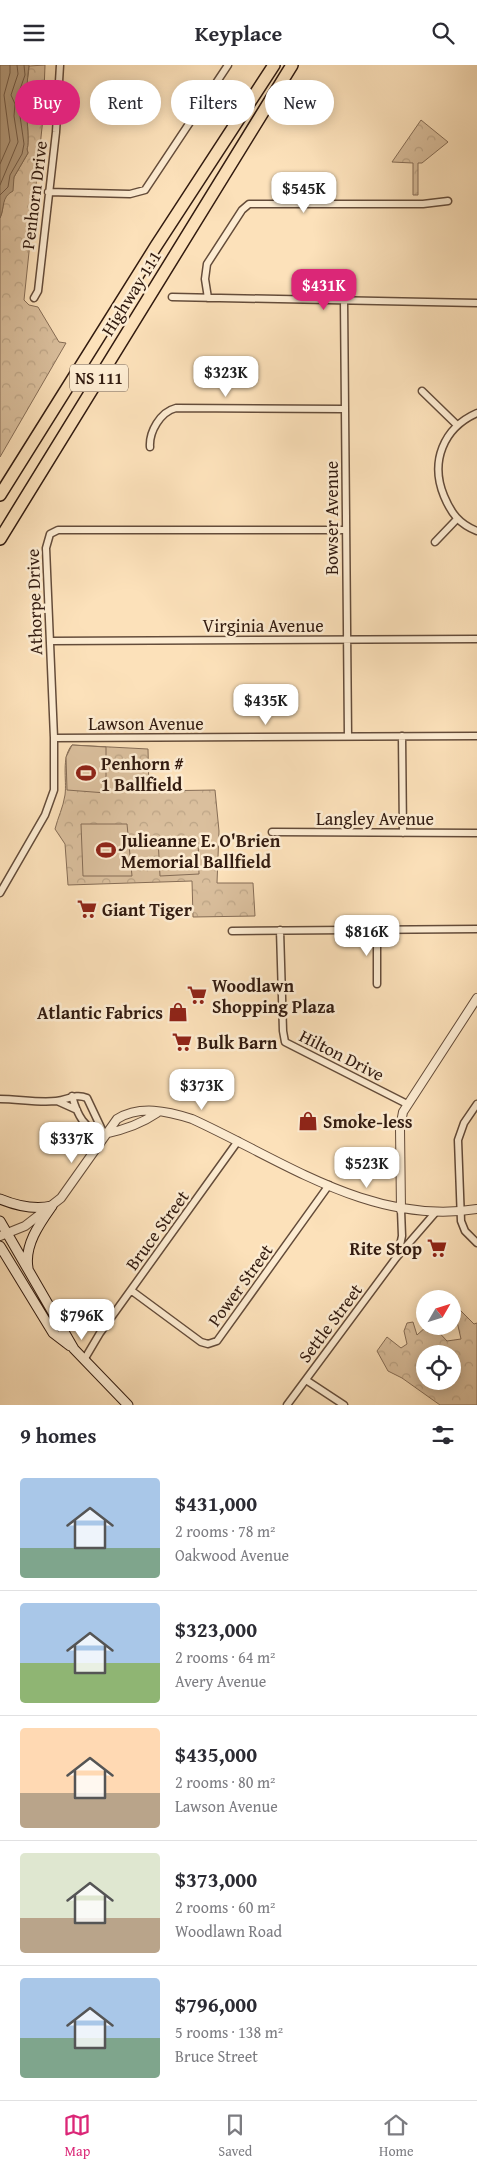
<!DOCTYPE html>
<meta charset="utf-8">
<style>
body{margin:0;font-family:"Gentium Book Plus",serif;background:#f7f7f7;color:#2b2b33;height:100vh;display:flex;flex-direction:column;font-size:19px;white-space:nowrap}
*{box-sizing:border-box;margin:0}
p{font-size:16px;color:#7c7c81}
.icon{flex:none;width:28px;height:28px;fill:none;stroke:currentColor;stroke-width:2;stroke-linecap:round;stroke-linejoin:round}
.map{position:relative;height:1340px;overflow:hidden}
.panel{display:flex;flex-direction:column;background:#fff;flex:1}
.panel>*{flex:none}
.guide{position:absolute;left:15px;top:15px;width:448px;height:45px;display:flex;gap:10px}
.needle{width:32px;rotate:51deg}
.tools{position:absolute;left:416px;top:1225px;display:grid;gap:10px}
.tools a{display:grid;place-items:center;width:45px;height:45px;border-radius:50%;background:#fff;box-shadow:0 2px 12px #0003;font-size:25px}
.price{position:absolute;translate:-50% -42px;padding:0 11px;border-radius:10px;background:#fff;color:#222;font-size:16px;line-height:32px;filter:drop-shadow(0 1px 2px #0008)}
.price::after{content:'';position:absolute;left:50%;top:30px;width:15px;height:11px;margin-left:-8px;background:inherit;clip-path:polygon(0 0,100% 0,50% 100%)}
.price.on{background:#db2777;color:#fff}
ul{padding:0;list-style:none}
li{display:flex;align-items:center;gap:15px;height:125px;padding:0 20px}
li+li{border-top:1px solid #e1e1e2}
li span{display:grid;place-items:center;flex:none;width:140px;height:100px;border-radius:5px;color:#555}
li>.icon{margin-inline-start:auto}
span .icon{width:60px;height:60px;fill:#fffc;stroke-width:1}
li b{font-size:21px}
h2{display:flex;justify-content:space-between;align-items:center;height:60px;padding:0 20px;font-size:21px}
.pill{padding:0 18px;border-radius:22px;background:#fff;box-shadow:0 2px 12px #0003;font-size:18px;line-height:45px}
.pill.on{background:#db2777;color:#fff}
header{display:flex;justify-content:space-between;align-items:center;height:65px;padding:0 20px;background:#fff;font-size:22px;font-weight:700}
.dock{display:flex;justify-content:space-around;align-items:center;height:70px;border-top:1px solid #e1e1e2;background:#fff;font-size:14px;color:#7c7c81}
.dock a{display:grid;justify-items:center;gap:2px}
.dock .on{color:#db2777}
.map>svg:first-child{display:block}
</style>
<header><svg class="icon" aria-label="menu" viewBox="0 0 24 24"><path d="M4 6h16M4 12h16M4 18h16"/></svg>Keyplace<svg class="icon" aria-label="search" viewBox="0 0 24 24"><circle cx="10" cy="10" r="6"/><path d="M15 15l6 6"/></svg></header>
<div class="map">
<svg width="477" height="1340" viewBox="0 0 477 1340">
<defs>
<pattern id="forest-crowns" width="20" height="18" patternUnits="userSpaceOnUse" patternTransform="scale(1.25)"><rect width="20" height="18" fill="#dabf9d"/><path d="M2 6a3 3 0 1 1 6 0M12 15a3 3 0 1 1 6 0" fill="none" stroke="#bca486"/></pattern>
</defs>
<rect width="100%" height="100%" fill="#fce1ba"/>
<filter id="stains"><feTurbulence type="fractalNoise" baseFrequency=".004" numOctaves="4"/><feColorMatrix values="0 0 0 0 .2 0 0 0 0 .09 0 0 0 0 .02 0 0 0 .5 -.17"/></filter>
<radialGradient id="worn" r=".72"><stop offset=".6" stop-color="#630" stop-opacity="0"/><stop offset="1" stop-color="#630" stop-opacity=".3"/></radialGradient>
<path fill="url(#forest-crowns)" stroke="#866d56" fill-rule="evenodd" d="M 45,0 L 43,53 L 24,235 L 29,240 L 38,242 L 59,277 L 66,278 L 0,392 L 0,153 C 4,145 2,137 6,129 L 11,127 L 14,112 L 28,88 L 27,84 C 30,78 26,36 23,29 L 27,25 C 26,17 29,9 29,1 Z
M 421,55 L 448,77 L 422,98 L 418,98 L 418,130 L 413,130 L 413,98 L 392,97 Z
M 72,680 L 148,684 L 149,726 L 215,725 L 219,766 L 217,818 L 253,818 L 255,851 L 193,852 L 192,816 L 68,820 L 65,779 L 55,764 C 58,752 63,743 65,730 C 67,714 61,693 72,680 Z
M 460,1245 L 474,1259 L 477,1258 L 477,1340 L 440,1340 L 402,1313 L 388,1306 L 377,1286 L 387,1272 L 401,1283 L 407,1279 L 404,1266 L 407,1258 L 413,1257 L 417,1270 L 427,1261 L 433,1261 L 447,1276 L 461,1274 L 456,1252 ZM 425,1289 L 452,1289 L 452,1316 L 425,1316 Z"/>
<path fill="#dabf9d" stroke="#866d56" d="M 72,680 L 106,682 L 106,728 L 67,725 L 66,692 Z
M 81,759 L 127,759 L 132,811 L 83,811 Z
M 158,774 L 198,774 L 199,809 L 160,811 Z"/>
<path fill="#b79e80" stroke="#826a53" d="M 0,0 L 29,0 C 28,8 27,17 27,25 L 23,29 C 26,36 30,79 27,84 L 28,88 L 14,112 L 13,126 C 1,132 5,142 0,153 Z"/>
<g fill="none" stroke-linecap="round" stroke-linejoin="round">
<path stroke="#745c48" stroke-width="1" d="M 0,99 L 10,76 L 4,30 L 10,8 L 10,0
M 0,120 L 18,77 L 14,51 L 15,39 L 11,30 L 18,9 L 17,0
M 0,130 L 8,122 L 10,110 L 22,89 L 24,79 L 20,51 L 21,37 L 18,30 L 25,10 L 24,0"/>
<defs>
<path id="minor" d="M 48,127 L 130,129 L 145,125 L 228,0
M 172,232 L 477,238
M 34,233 L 38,226 L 56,67 L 60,0
M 208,233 L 205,214 L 207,199 L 242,145 L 249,139 L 423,139 L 448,136
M 344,235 L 348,671
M 422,326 L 457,360
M 477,348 C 443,363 430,397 444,431 C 451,448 459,459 477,466
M 150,382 C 149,367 160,347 176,343 L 343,344
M 435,477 L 457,454
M 50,576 L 477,574
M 402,671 L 403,768
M 54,673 L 477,671
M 272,767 L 477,768
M 0,828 L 45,750 L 54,725 L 54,673 L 46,483 L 50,469 L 58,465 L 345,465
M 280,865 L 283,966 L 285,977 L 407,1039
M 232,866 L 477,864
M 377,919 L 377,865
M 72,1031 C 77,1049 84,1065 104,1069
M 0,1034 C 18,1034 38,1038 56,1036 C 68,1035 75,1028 87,1033 L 104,1069
M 57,1036 L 77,1045
M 477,1039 L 464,1058 L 458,1075 L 461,1156 L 465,1166 L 477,1178
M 398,1190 L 402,1171 L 401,1145
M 132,1226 L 201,1277 L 208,1279 L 217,1276 L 329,1120
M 84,1295 L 100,1268 L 238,1076
M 306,1315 L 344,1340
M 287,1340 L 396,1193 L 435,1148"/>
<path id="tertiary" d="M 104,1069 C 124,1065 141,1059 157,1048
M 401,1145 L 400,1063 L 403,1047 L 477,933
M 0,1171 L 25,1161 L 61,1133 L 117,1054 C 140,1040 167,1046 192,1054 C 284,1096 372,1161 477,1144"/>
<path id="secondary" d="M 0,1134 C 17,1141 34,1145 52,1141
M 0,1156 L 74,1284 L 128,1340
M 0,1181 L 53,1268 L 70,1281
M 28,1203 C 24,1180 40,1158 52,1141"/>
<path id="motorway" d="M 0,430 L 156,181 L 274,0
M 0,474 L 292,0"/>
</defs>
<use href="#minor" stroke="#644c3a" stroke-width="9"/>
<use href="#tertiary" stroke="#644c3a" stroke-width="10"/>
<use href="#secondary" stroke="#321b10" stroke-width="11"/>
<use href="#motorway" stroke="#321b10" stroke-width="14"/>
<use href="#minor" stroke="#fdecd2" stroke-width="6"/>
<use href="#tertiary" stroke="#fdecd2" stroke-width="8"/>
<use href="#secondary" stroke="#fdecd2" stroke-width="9"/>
<use href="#motorway" stroke="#fce1ba" stroke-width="11"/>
</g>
<defs>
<symbol id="stadium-bare" viewBox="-9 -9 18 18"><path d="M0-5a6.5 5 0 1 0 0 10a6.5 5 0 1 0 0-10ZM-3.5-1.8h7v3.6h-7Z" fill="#8f2418" stroke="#fdecd2" stroke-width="2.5" paint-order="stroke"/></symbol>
<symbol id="supermarket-bare" viewBox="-9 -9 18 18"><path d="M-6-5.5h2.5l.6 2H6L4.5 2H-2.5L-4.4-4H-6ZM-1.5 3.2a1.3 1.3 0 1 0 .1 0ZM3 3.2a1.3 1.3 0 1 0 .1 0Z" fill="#8f2418" stroke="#fdecd2" stroke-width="2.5" paint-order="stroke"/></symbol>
<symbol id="shop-bare" viewBox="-9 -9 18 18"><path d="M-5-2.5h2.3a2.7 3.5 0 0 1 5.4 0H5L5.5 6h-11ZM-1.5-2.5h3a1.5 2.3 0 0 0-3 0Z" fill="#8f2418" stroke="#fdecd2" stroke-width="2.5" paint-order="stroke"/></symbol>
</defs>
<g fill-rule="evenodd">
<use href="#stadium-bare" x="72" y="694" width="28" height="28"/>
<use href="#stadium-bare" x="92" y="771" width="28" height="28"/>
<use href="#supermarket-bare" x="73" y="830" width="28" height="28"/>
<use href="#supermarket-bare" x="183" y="916" width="28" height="28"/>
<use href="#shop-bare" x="164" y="933" width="28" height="28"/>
<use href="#supermarket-bare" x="168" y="963" width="28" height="28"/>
<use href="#shop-bare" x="294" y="1042" width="28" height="28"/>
<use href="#supermarket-bare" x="423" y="1169" width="28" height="28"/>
</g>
<g text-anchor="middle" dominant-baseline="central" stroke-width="5" stroke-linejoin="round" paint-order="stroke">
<rect fill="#fdecd2" stroke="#6f5a4a" stroke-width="1" x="70" y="299.5" width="58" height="27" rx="4"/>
<g font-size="16" font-weight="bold" fill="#321b10">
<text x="99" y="313">NS 111</text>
</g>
<g font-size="18" fill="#321b10" stroke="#fdecd2">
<text transform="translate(34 130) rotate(-83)">Penhorn Drive</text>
<text transform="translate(131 228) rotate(-58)">Highway 111</text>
<text transform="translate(331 453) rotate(-90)">Bowser Avenue</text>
<text transform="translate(34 537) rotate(-92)">Athorpe Drive</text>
<text x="263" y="560">Virginia Avenue</text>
<text x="146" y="658">Lawson Avenue</text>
<text x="375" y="753">Langley Avenue</text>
<text transform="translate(342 990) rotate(27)">Hilton Drive</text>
<text transform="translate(157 1165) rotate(-54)">Bruce Street</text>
<text transform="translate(240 1220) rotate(-54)">Power Street</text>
<text transform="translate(330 1258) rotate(-53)">Settle Street</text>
</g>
<g font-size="18" font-weight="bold" fill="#321b10" stroke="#fdecd2" text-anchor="start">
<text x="101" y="698">Penhorn #<tspan x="101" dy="21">1 Ballfield</tspan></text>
<text x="121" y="775">Julieanne E. O'Brien<tspan x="121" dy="21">Memorial Ballfield</tspan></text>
<text x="102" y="844">Giant Tiger</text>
<text x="212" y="920">Woodlawn<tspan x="212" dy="21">Shopping Plaza</tspan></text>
<text x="163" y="947" text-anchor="end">Atlantic Fabrics</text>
<text x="197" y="977">Bulk Barn</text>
<text x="323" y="1056">Smoke-less</text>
<text x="422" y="1183" text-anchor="end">Rite Stop</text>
</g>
</g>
<rect width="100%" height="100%" filter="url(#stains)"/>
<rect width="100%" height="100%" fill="url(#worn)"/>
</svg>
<div class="tools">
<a><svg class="needle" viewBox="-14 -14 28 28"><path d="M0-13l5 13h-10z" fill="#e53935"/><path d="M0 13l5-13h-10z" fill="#7c7c81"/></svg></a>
<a><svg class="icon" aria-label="locate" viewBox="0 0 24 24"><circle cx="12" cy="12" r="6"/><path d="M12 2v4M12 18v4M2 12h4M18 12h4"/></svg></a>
</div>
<b class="price" style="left:304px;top:149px">$545K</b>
<b class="price on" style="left:324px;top:246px">$431K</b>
<b class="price" style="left:226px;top:333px">$323K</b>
<b class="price" style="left:266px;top:661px">$435K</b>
<b class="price" style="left:367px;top:892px">$816K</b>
<b class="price" style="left:202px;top:1046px">$373K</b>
<b class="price" style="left:72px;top:1099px">$337K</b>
<b class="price" style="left:367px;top:1124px">$523K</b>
<b class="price" style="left:82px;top:1276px">$796K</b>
<div class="guide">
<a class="pill on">Buy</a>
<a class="pill">Rent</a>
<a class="pill">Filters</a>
<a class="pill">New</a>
</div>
</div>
<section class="panel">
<h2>9 homes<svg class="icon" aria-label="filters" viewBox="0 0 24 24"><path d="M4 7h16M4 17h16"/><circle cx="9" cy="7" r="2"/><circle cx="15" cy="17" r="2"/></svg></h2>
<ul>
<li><span style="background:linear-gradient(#a9c7e8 70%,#7fa58c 0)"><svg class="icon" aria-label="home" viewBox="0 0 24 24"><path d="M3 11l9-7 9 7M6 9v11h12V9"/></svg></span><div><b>$431,000</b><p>2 rooms · 78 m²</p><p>Oakwood Avenue</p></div></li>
<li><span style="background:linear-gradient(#a9c7e8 60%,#8fb573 0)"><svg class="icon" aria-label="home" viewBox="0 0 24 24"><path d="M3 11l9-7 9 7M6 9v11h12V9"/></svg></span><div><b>$323,000</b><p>2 rooms · 64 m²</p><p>Avery Avenue</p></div></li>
<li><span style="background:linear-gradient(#ffd9b3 65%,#b9a48a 0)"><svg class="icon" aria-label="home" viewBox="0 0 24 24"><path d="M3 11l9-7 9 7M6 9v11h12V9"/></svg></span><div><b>$435,000</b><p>2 rooms · 80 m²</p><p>Lawson Avenue</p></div></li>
<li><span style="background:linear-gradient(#dfe7d0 65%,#b9a48a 0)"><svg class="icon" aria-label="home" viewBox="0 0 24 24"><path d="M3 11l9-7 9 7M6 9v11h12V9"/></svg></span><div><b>$373,000</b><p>2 rooms · 60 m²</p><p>Woodlawn Road</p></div></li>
<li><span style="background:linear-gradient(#a9c7e8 60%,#7fa58c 0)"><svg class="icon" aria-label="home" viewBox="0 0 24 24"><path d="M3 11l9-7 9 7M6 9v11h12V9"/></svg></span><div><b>$796,000</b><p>5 rooms · 138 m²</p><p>Bruce Street</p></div></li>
</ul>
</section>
<nav class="dock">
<a class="on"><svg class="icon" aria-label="map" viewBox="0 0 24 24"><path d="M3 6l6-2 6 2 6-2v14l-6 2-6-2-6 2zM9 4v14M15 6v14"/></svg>Map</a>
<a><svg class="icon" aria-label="saved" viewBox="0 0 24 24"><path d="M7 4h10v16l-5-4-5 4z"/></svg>Saved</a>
<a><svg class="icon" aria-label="home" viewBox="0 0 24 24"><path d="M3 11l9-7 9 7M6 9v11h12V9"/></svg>Home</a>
</nav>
